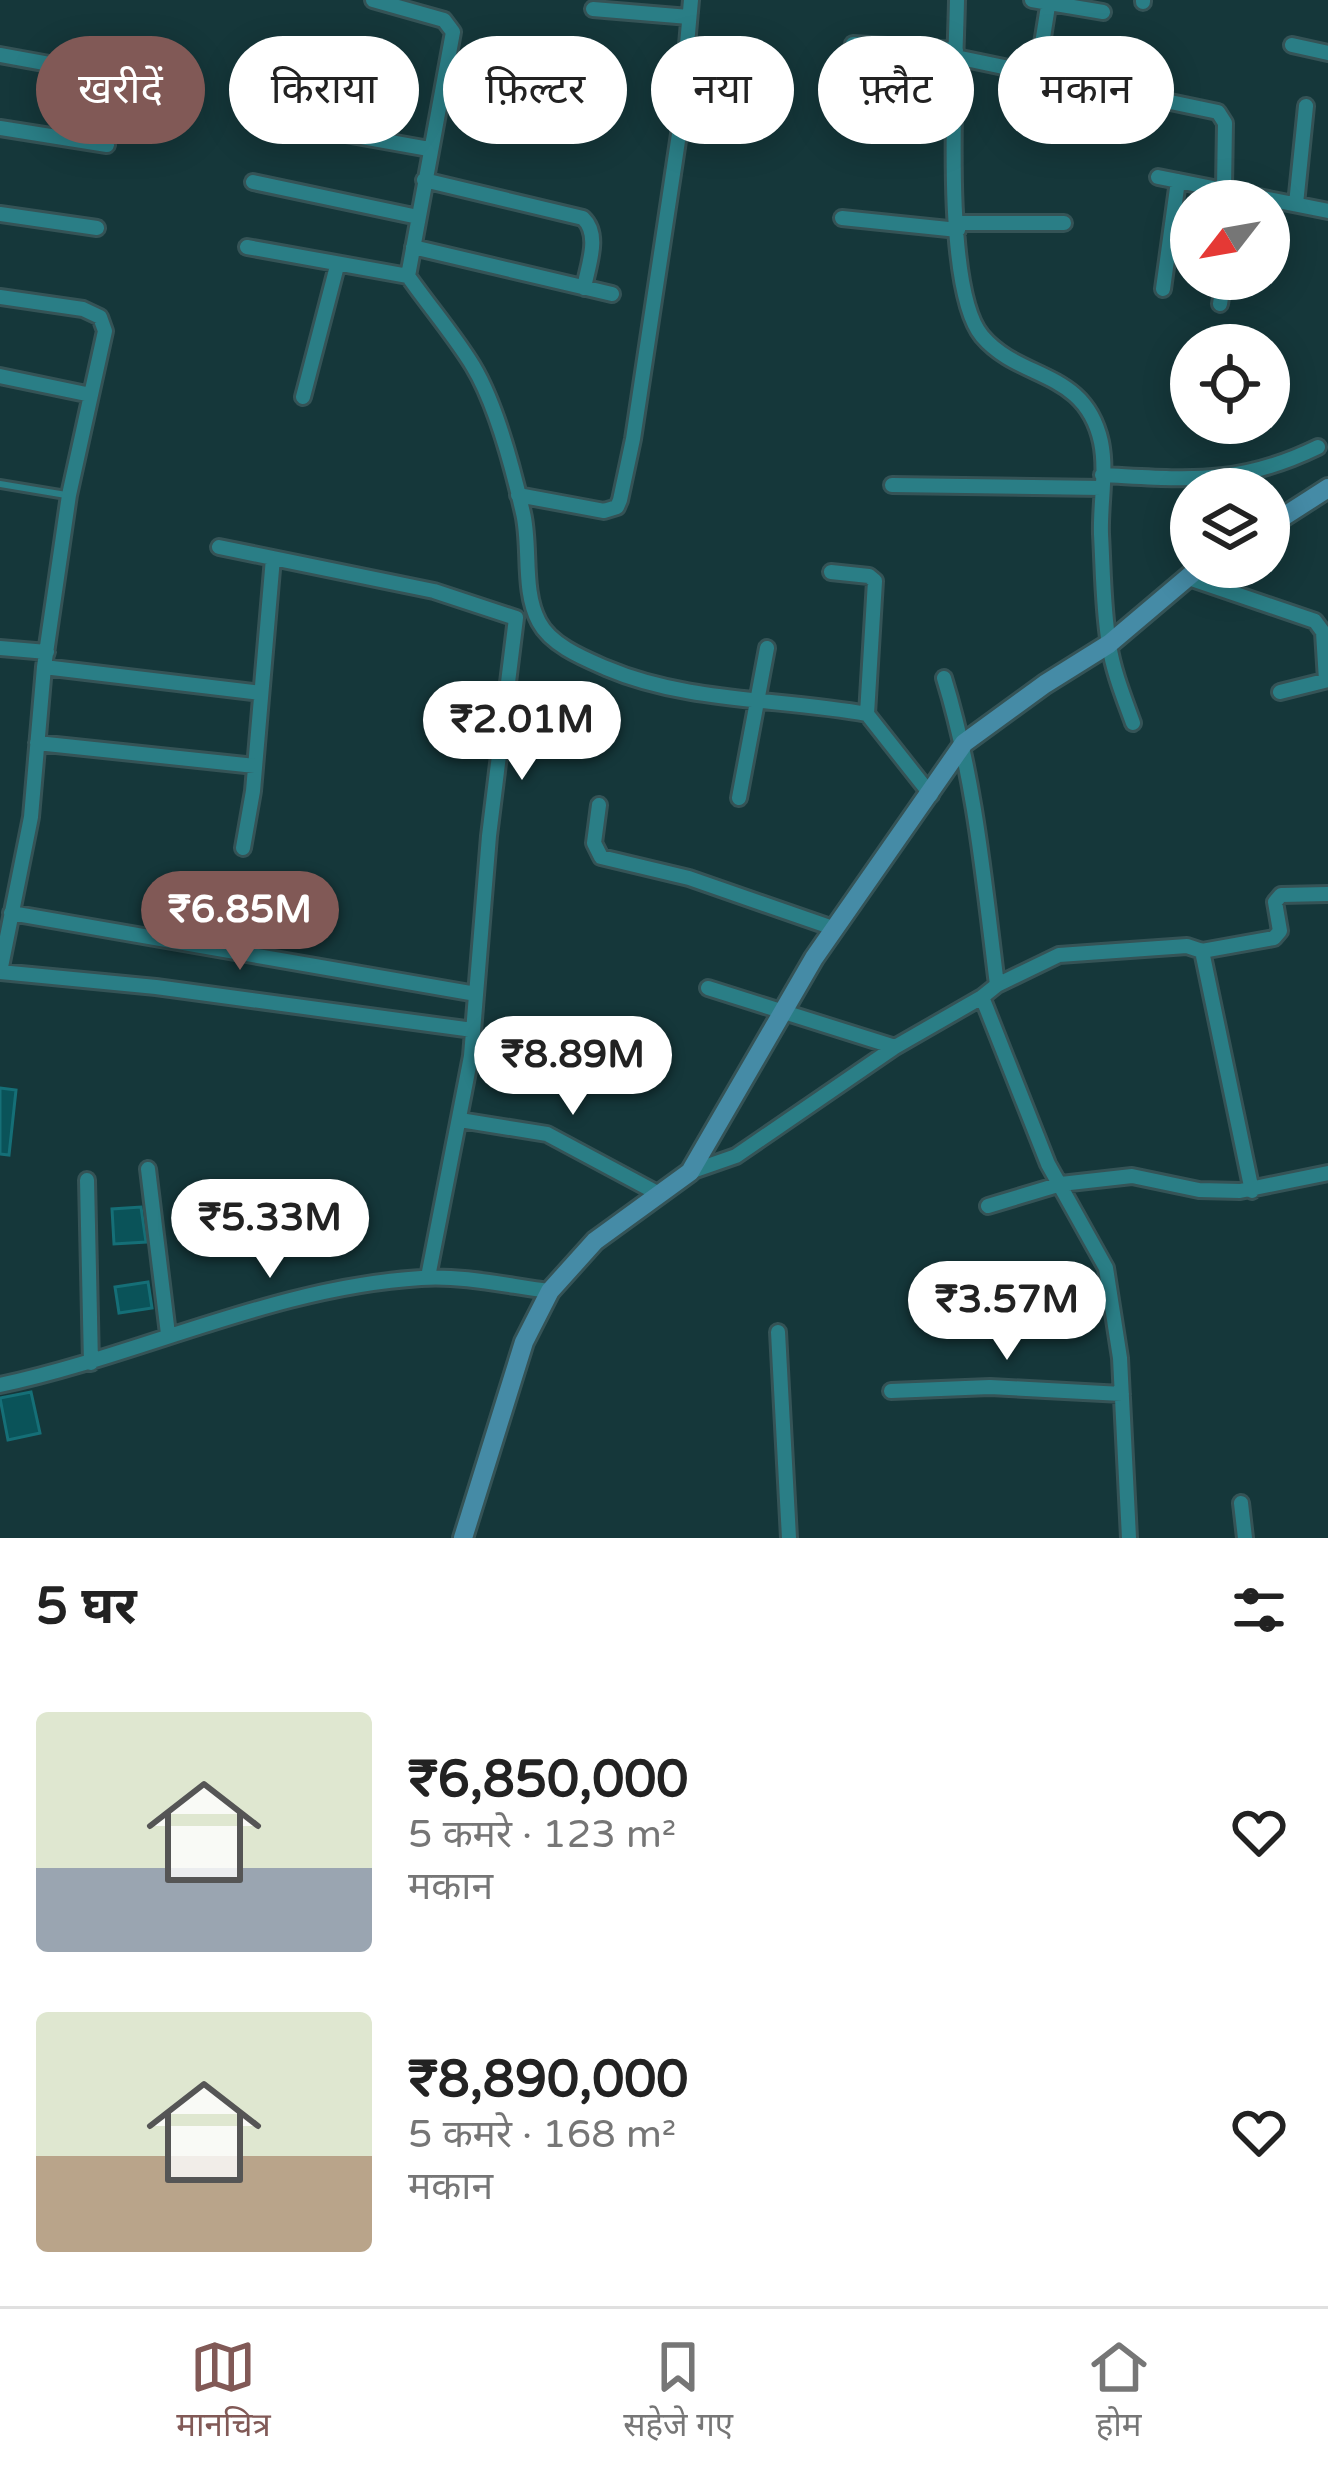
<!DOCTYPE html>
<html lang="hi">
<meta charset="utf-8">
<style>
body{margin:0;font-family:"Varela Round","Noto Sans Devanagari",sans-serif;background:#f6f6f6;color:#222;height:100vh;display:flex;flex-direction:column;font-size:45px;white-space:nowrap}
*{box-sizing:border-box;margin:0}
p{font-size:39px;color:#767676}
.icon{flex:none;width:66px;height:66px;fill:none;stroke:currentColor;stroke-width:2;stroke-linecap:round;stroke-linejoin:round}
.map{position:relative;height:1538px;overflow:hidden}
.side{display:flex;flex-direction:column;background:#fff;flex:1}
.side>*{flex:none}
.guide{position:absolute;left:36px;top:36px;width:1257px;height:108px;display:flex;gap:24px}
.needle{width:78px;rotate:239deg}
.buttons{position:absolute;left:1170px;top:180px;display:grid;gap:24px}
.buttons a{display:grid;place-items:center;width:120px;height:120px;border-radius:50%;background:#fff;box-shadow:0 6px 30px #0003;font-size:60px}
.price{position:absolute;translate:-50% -102px;padding:0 27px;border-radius:42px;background:#fff;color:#222;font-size:39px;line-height:78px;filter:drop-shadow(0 3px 6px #0008)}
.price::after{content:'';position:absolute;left:50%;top:72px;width:36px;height:27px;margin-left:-18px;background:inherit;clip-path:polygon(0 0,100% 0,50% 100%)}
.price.on{background:#815956;color:#fff}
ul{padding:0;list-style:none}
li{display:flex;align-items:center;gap:36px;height:300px;padding:0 36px}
li span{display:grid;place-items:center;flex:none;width:336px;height:240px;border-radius:12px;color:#555}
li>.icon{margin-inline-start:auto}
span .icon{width:144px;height:144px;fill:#fffc;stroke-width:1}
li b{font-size:51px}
h2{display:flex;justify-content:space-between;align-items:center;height:144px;padding:0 36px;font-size:51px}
.chip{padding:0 42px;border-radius:54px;background:#fff;box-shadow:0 6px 30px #0003;font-size:42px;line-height:108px}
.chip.on{background:#815956;color:#fff}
.tab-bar{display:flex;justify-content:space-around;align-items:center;height:168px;border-top:3px solid #e0e0e0;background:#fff;font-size:33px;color:#767676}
.tab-bar a{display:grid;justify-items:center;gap:6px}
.tab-bar .on{color:#815956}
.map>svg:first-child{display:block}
</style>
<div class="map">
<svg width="1328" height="1538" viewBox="0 0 1328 1538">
<rect width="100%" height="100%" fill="#15373a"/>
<path fill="#0a5359" stroke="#156f77" stroke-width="3" d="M 0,1088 L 16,1090 L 9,1155 L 0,1154 Z
M 141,1207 L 146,1242 L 114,1244 L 112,1209 Z
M 148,1282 L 152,1308 L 119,1313 L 115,1287 Z
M 31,1392 L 40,1433 L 8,1440 L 0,1398 Z"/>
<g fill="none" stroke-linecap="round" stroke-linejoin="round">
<defs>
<path id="lane" d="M 0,484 L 66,495"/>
<path id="street" d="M 373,0 L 444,20 L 453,32 L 408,276 C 429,306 454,335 473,366 C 496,404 513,469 523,513 C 531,546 522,591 539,622 C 551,645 583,658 606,668 C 688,703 781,698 867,714
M 957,0 C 956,69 941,287 982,336 C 1020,381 1085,369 1101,442 C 1107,471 1100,504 1101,534 C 1103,570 1103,609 1109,644 C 1113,671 1124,698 1133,723
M 1032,0 L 1103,12
M 1143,2 L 1143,0
M 593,9 L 689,17
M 853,44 L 956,50
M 1292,45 L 1328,53
M 0,55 L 126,78
M 956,57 L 1218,112 L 1225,123 L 1224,188
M 1037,75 L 1049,0
M 862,109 L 954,116
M 262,119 L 429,149
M 0,128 L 107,145
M 1158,177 L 1328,211
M 424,180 L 583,218 C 601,235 588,265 584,288
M 253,182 L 418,217
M 1296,204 L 1306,106
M 0,214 L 97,228
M 842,218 L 958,230
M 957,223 L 1064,223
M 247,247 L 408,276
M 413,247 L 612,294
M 1163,289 L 1178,181
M 0,297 L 83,309 L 100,317 L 105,331 L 69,495 L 44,667 L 31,817 L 0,972
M 1220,304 L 1224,279
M 0,376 L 91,395
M 303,397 L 337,266
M 1102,475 C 1188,479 1238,486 1318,447
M 892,485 L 1102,488
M 518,495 L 604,511 L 617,507 L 620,500 L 633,439 L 679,134 L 691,0
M 219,547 L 434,591 L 516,618 L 489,836 L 471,1056 L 428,1277
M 831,572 L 869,576 L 875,581 L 867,714 L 931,795
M 1186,577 L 1315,621 L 1323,632 L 1326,680
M 0,648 L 47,652
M 44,667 L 261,693
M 944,678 C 975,779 984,881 997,985 L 982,997 L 1048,1164 L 1106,1268 L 1120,1358 L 1129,1538
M 1280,692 L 1328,680
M 37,743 L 255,766
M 739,798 L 767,648
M 599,805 L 594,843 L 601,857 L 689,878 L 833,928
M 243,848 L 253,791 L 273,558
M 11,913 L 476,994
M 1202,951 L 1274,938 L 1280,931 L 1275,902 L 1281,895 L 1328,894
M 0,972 L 156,987 L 473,1030
M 997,985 L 1059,955 L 1187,946 L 1202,951 L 1252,1191
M 708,988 L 895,1047
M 460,1120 L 547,1134 L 659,1194
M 148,1169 L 168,1334
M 690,1172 L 736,1156 L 895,1047 L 982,997
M 87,1180 L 91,1363
M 988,1206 L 1061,1184 L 1132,1176 L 1199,1190 L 1240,1191 L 1328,1173
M 778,1332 L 789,1538
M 0,1385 C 141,1355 275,1287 421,1278 C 463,1275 509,1286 550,1291
M 891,1391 L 990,1387 L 1122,1394
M 1241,1503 L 1245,1538"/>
<path id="secondary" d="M 1269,526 L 1328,488
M 463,1538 L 524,1342 L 550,1291 L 595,1241 L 690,1172 L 814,958 L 964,743 L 1045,684 L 1109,644 L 1200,567"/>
</defs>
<use href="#lane" stroke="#355356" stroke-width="12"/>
<use href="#street" stroke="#355356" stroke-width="20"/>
<use href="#secondary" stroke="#355356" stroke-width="24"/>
<use href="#lane" stroke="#2a7e86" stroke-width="6"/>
<use href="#street" stroke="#2a7e86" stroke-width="14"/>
<use href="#secondary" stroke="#458ba6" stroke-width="18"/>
</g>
</svg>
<div class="buttons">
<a><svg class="needle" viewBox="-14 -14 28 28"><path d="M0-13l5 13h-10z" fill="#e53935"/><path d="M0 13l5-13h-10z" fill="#767676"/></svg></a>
<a><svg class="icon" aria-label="locate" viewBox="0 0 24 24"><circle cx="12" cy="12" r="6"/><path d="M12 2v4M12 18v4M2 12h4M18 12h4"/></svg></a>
<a><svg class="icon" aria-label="layers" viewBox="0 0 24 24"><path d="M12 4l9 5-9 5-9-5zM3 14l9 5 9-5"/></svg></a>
</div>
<b class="price" style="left:522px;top:783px">₹2.01M</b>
<b class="price on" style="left:240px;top:973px">₹6.85M</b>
<b class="price" style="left:573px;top:1118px">₹8.89M</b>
<b class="price" style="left:270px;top:1281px">₹5.33M</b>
<b class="price" style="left:1007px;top:1363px">₹3.57M</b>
<div class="guide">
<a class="chip on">खरीदें</a>
<a class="chip">किराया</a>
<a class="chip">फ़िल्टर</a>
<a class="chip">नया</a>
<a class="chip">फ़्लैट</a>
<a class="chip">मकान</a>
</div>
</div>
<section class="side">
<h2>5 घर<svg class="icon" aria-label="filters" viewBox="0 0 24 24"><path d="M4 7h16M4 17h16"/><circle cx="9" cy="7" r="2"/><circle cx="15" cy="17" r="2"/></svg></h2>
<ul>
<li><span style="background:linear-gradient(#dfe7d0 65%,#9aa5b1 0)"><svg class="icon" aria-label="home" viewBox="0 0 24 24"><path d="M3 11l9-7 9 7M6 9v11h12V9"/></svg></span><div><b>₹6,850,000</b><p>5 कमरे · 123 m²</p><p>मकान</p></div><svg class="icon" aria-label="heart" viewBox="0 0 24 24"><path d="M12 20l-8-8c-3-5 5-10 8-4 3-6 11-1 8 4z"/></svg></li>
<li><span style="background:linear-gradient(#dfe7d0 60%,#b9a48a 0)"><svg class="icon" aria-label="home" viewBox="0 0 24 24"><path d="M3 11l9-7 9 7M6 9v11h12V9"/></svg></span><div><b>₹8,890,000</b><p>5 कमरे · 168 m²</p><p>मकान</p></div><svg class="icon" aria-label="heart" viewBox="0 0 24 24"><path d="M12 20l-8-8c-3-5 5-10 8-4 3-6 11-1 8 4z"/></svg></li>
</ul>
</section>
<nav class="tab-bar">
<a class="on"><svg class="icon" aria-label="map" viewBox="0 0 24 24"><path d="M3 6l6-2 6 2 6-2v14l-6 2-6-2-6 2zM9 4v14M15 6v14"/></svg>मानचित्र</a>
<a><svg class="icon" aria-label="saved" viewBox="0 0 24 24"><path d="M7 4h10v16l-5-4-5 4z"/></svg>सहेजे गए</a>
<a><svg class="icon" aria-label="home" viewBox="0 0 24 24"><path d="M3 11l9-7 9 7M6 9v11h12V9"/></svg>होम</a>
</nav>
